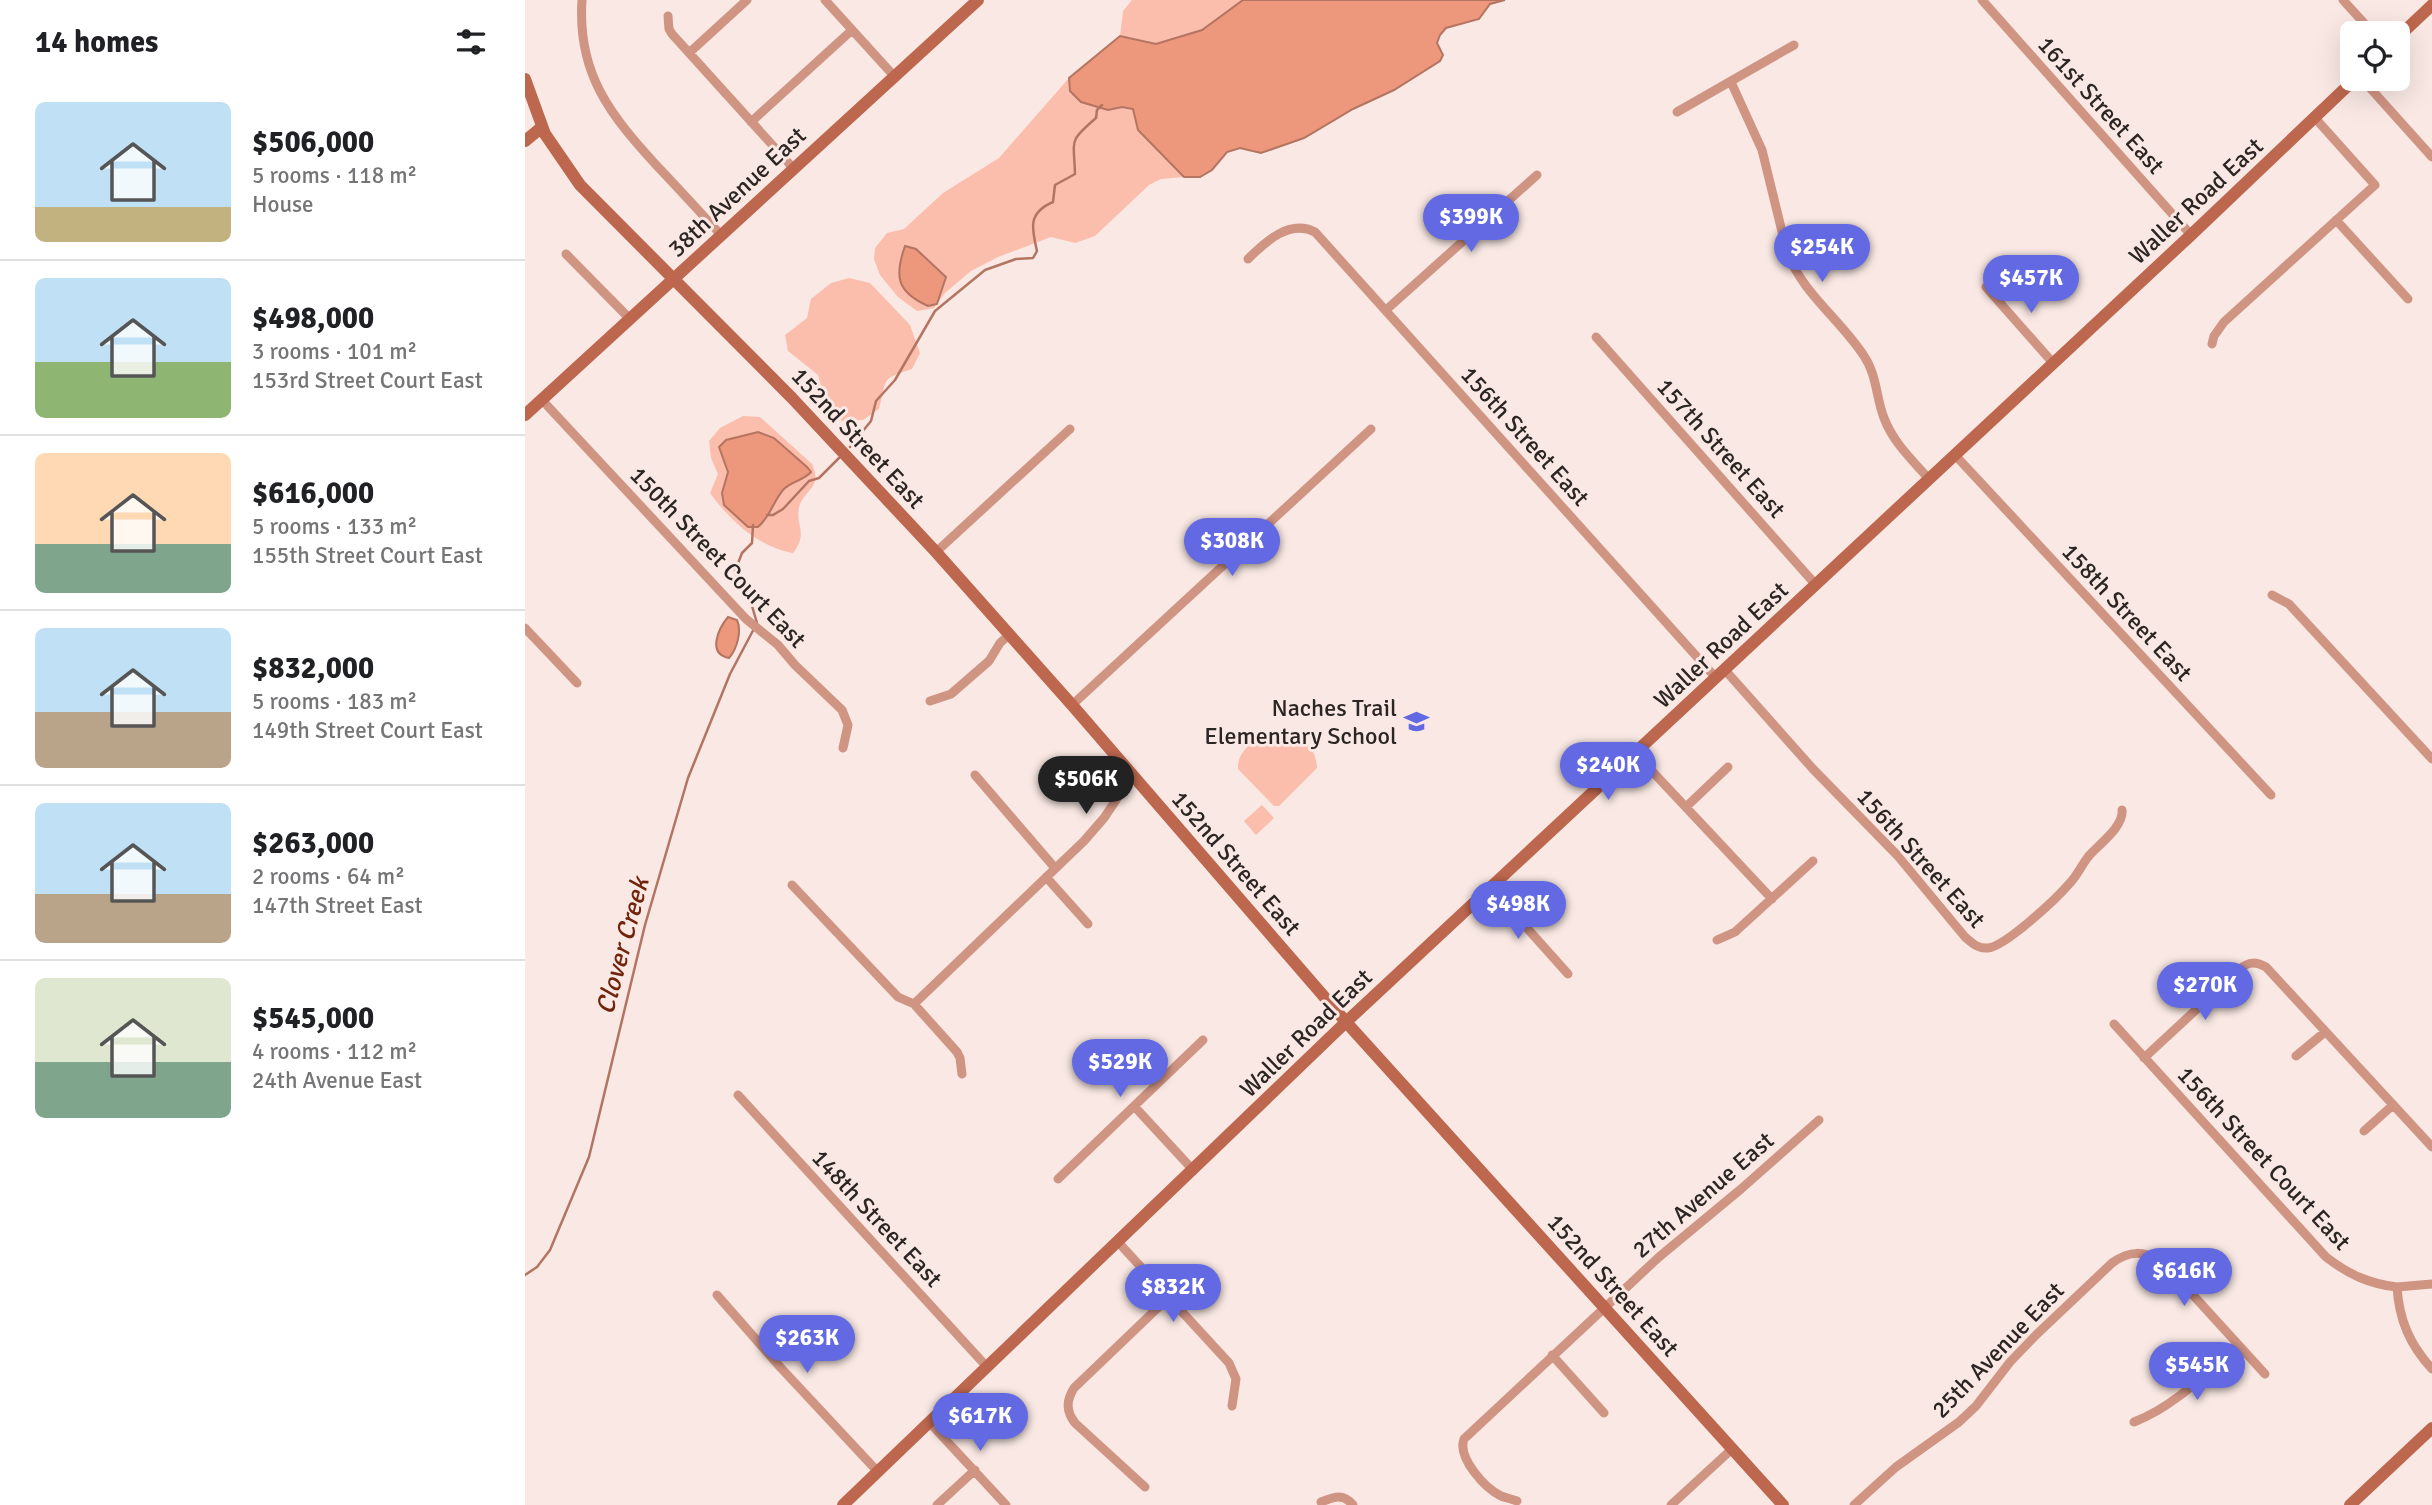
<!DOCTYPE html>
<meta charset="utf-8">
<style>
body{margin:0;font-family:Signika,sans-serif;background:#f6f6f6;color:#202124;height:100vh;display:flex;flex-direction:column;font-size:26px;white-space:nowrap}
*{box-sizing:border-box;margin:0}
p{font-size:23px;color:#757577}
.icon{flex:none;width:38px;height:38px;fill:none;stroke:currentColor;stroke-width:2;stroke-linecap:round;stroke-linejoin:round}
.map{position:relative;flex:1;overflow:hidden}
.drawer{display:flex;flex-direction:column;background:#fff;width:525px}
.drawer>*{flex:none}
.buttons{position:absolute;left:1815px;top:21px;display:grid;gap:14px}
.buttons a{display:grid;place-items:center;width:70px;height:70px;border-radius:10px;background:#fff;box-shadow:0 7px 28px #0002;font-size:35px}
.price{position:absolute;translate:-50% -60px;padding:0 16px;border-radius:24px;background:#6269e2;color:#fff;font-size:23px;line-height:46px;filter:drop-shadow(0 2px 4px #0008)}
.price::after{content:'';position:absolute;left:50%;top:42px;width:21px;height:16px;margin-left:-10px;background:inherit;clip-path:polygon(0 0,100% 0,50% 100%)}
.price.selected{background:#222;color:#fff}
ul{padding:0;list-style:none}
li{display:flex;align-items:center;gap:21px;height:175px;padding:0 35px}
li+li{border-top:2px solid #e0e0e0}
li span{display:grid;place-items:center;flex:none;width:196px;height:140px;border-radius:10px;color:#555}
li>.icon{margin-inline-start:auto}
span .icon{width:84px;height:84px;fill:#fffc;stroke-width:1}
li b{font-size:30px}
h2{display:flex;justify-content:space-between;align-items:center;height:84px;padding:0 35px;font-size:30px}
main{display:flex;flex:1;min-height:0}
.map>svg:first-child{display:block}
</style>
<main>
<section class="drawer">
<h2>14 homes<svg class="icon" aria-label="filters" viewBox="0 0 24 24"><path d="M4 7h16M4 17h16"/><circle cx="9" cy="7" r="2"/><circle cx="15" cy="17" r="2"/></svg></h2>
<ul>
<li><span style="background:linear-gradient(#bfe0f5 75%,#c2b280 0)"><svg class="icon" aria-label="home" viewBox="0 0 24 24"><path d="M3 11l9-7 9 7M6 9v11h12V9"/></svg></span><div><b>$506,000</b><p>5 rooms · 118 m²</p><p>House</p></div></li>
<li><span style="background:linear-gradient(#bfe0f5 60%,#8fb573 0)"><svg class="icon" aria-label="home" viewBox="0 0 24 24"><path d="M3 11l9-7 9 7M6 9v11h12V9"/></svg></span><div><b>$498,000</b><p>3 rooms · 101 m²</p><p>153rd Street Court East</p></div></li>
<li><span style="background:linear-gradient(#ffd9b3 65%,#7fa58c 0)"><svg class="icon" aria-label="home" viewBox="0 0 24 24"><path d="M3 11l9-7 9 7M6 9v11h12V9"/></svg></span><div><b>$616,000</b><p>5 rooms · 133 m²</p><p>155th Street Court East</p></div></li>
<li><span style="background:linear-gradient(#bfe0f5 60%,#b9a48a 0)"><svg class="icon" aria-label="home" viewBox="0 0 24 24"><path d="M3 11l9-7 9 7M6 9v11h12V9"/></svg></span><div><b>$832,000</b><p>5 rooms · 183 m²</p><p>149th Street Court East</p></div></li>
<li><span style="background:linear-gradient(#bfe0f5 65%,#b9a48a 0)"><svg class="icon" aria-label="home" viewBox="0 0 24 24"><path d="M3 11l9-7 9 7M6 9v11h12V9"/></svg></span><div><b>$263,000</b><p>2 rooms · 64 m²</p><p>147th Street East</p></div></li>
<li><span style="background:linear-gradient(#dfe7d0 60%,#7fa58c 0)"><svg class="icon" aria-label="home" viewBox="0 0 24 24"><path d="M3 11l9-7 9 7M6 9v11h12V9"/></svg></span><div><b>$545,000</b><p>4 rooms · 112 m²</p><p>24th Avenue East</p></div></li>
</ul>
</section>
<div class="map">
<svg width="1907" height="1505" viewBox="0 0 1907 1505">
<rect width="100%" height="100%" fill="#f9e8e3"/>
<path fill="#fbbeac" d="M 607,0 L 718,0 L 677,30 L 631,44 L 595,36 L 598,11 Z
M 544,78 L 545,91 L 583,110 L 597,107 L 608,109 L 613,130 L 659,177 L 636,179 L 624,185 L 570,236 L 550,243 L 526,237 L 473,257 L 446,271 L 420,293 L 409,308 L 392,311 L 373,297 L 355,275 L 349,259 L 350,248 L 362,233 L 379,229 L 418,193 L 474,158 Z
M 324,278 L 345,283 L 385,325 L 395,353 L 387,369 C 353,380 363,379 354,409 L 338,420 L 317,421 L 302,408 L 293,375 L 263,351 L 260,335 L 282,318 L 286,299 L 306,283 Z
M 218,416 L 235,417 L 287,464 C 297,487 282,488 275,504 C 268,524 285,531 268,553 C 234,547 205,521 185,493 L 193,474 L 186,458 L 184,441 L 195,428 Z
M 749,732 C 771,734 791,742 792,768 L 754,806 L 749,806 L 713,769 C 712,750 732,737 749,732 Z
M 737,805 L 749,818 L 731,835 L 719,821 Z"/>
<path fill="#ed977d" stroke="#b37562" stroke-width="2" d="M 718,0 L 980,0 L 965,4 L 954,19 L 921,28 L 915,35 L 912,43 L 918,55 L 915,61 L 869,90 L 828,109 L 779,138 L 736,153 L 715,148 L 702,152 L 687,170 L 675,177 L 659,177 L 613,130 L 608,109 L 597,107 L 583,110 L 556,102 L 545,91 L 544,78 L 595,36 L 631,44 L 677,30 Z
M 380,246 L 391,249 L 421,277 L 412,304 L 403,306 C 372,292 369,277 380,246 Z
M 233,432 L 249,438 L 282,467 L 286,472 C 278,481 266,481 258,490 C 248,502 245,517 233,527 L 223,527 L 199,505 L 197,493 L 203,472 L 194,447 L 201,440 Z
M 203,617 L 212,620 C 217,631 212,649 204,658 C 182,654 193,629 203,617 Z"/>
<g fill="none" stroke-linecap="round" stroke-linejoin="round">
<path stroke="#b37562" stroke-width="2.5" d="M 325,447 L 346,421 L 351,401 L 370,380 L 410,311 L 460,270 L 491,259 L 508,258 L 512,251 C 507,229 502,213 528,202 L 530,185 L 550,174 C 549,139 543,142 571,118 L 572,110 L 577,105
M 242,515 L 248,515 L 258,509 L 284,481 L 294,478 L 314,458
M 0,1275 L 12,1267 L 25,1250 L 64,1157 L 120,925 L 163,778 L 205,674 L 232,623 L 227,606 L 216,590 L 210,571 L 217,553 L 227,543 L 228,525"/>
<path stroke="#d09483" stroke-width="9" d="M 57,0 C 52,74 86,116 133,167 C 154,189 175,212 196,235
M 300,0 L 369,76
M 1457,0 L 1666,235
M 1818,0 L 1848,33
M 143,16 L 144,29 L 147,34 L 269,169
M 164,53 L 222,0
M 1837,79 L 1907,157
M 1206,82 L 1237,150 L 1262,252 C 1278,294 1315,319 1339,356 C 1352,375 1351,398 1359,418 C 1368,442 1387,460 1404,479
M 1152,112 L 1269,45
M 226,122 L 327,30
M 1811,220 L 1883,299
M 41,254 L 105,319
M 723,259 C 741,241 765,219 790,232 L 1191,678
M 1461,287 L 1528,363
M 861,310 L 1012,175
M 1071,337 L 1291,585
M 1687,344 L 1689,336 L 1699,322 L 1850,185 L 1790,118
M 17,400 L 221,619 L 253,645 L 270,665 L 317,710 L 323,725 L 318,748
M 1430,455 L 1746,795
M 411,552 L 545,429
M 1747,595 L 1764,604 L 1907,759
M 0,628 L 52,683
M 1200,670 L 1288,769 L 1372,855 L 1440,937 C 1447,943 1453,949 1463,948 C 1481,946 1531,899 1544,884 C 1552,876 1556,866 1563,857 C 1573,845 1599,827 1597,810
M 405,701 L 426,694 L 464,661 L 475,643 L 485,634
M 547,705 L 846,429
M 1110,753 L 1247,899
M 450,775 L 530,868
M 1161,807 L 1203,767
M 521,877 L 563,924
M 267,885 L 373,997 L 389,1004 L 432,1052 L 435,1058 L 437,1074
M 966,888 L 1043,974
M 1192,940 L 1210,932 L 1288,861
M 389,1004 L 559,841 L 579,818 L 607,776
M 1589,1024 L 1801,1257 C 1823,1274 1844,1284 1872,1287 C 1874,1320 1885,1345 1907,1369
M 1771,1056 L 1800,1032
M 1619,1058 L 1715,969 C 1724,961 1731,962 1741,967 L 1907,1147
M 213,1095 L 462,1367
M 609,1106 L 668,1170
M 1839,1131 L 1868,1105
M 533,1179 L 678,1040
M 593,1242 L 704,1363 L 711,1379 L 707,1406
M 1872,1287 L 1907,1284
M 192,1295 L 256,1368 L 353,1472
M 1027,1355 L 1079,1413
M 1609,1422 C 1650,1406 1680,1374 1712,1346
M 405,1423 L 481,1505
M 620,1487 L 550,1423 C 541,1411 541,1401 549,1388 L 644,1297
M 992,1501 C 987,1499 981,1498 976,1496 C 960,1488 932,1458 939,1439 L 1134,1257 L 1216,1189 L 1294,1120
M 796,1502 C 809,1497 818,1493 828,1505
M 412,1505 L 450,1470
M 1146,1505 L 1207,1449
M 1329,1505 L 1371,1467 L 1434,1422 L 1451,1406 L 1485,1362 L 1511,1335 L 1587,1263 C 1605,1250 1618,1251 1637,1261 L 1740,1374"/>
<path stroke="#bd674e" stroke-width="12" d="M 1872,38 L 1907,5
M 0,79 L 20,134 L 55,185 L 267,398 L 411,552 L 547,705 L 821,1022 L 1258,1505
M 0,141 L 17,127
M 0,415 L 453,0
M 318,1505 L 821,1022 L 1666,235 L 1830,79
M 1825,1505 L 1907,1428"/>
</g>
<defs>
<symbol id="school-bare" viewBox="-9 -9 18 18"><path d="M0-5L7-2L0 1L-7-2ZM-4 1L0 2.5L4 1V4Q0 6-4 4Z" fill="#6269e2" stroke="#f9e8e3" stroke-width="2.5" paint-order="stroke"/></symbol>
</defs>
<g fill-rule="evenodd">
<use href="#school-bare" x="874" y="704" width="35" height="35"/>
</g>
<g text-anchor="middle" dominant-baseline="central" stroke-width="6" stroke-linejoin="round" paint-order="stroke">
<g font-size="24" fill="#2b2524" stroke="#f9e8e3">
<text transform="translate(1576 105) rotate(48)">161st Street East</text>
<text transform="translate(212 192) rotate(-43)">38th Avenue East</text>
<text transform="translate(1671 201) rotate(-43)">Waller Road East</text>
<text transform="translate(1000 436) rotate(48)">156th Street East</text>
<text transform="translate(333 438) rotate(47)">152nd Street East</text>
<text transform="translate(1196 448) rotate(48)">157th Street East</text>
<text transform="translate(193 557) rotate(46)">150th Street Court East</text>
<text transform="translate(1602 612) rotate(47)">158th Street East</text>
<text transform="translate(1196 645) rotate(-43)">Waller Road East</text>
<text transform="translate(1396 858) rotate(48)">156th Street East</text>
<text transform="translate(711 863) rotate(49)">152nd Street East</text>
<text transform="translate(781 1033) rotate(-44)">Waller Road East</text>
<text transform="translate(1739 1158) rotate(47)">156th Street Court East</text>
<text transform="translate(1178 1195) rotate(-41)">27th Avenue East</text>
<text transform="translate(352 1218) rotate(47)">148th Street East</text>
<text transform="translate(1088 1285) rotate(48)">152nd Street East</text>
<text transform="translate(1473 1350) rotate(-46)">25th Avenue East</text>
</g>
<g font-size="24" fill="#2b2524" stroke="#f9e8e3" text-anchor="end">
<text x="872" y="708">Naches Trail<tspan x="872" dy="28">Elementary School</tspan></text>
</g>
<g font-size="26" font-style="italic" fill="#70240b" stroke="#f9e8e3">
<text transform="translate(98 946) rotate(-75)">Clover Creek</text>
</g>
</g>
</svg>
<div class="buttons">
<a><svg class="icon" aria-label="locate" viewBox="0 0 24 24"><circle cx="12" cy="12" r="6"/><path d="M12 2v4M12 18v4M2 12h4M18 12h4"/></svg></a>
</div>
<b class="price" style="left:946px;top:254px">$399K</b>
<b class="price" style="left:1297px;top:284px">$254K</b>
<b class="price" style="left:1506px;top:315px">$457K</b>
<b class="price" style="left:707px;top:578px">$308K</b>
<b class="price" style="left:1083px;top:802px">$240K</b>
<b class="price selected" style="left:561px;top:816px">$506K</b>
<b class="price" style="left:993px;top:941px">$498K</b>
<b class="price" style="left:1680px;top:1022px">$270K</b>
<b class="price" style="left:595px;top:1099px">$529K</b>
<b class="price" style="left:1659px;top:1308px">$616K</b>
<b class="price" style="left:648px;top:1324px">$832K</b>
<b class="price" style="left:282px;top:1375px">$263K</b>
<b class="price" style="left:1672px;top:1402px">$545K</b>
<b class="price" style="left:455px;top:1453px">$617K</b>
</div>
</main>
